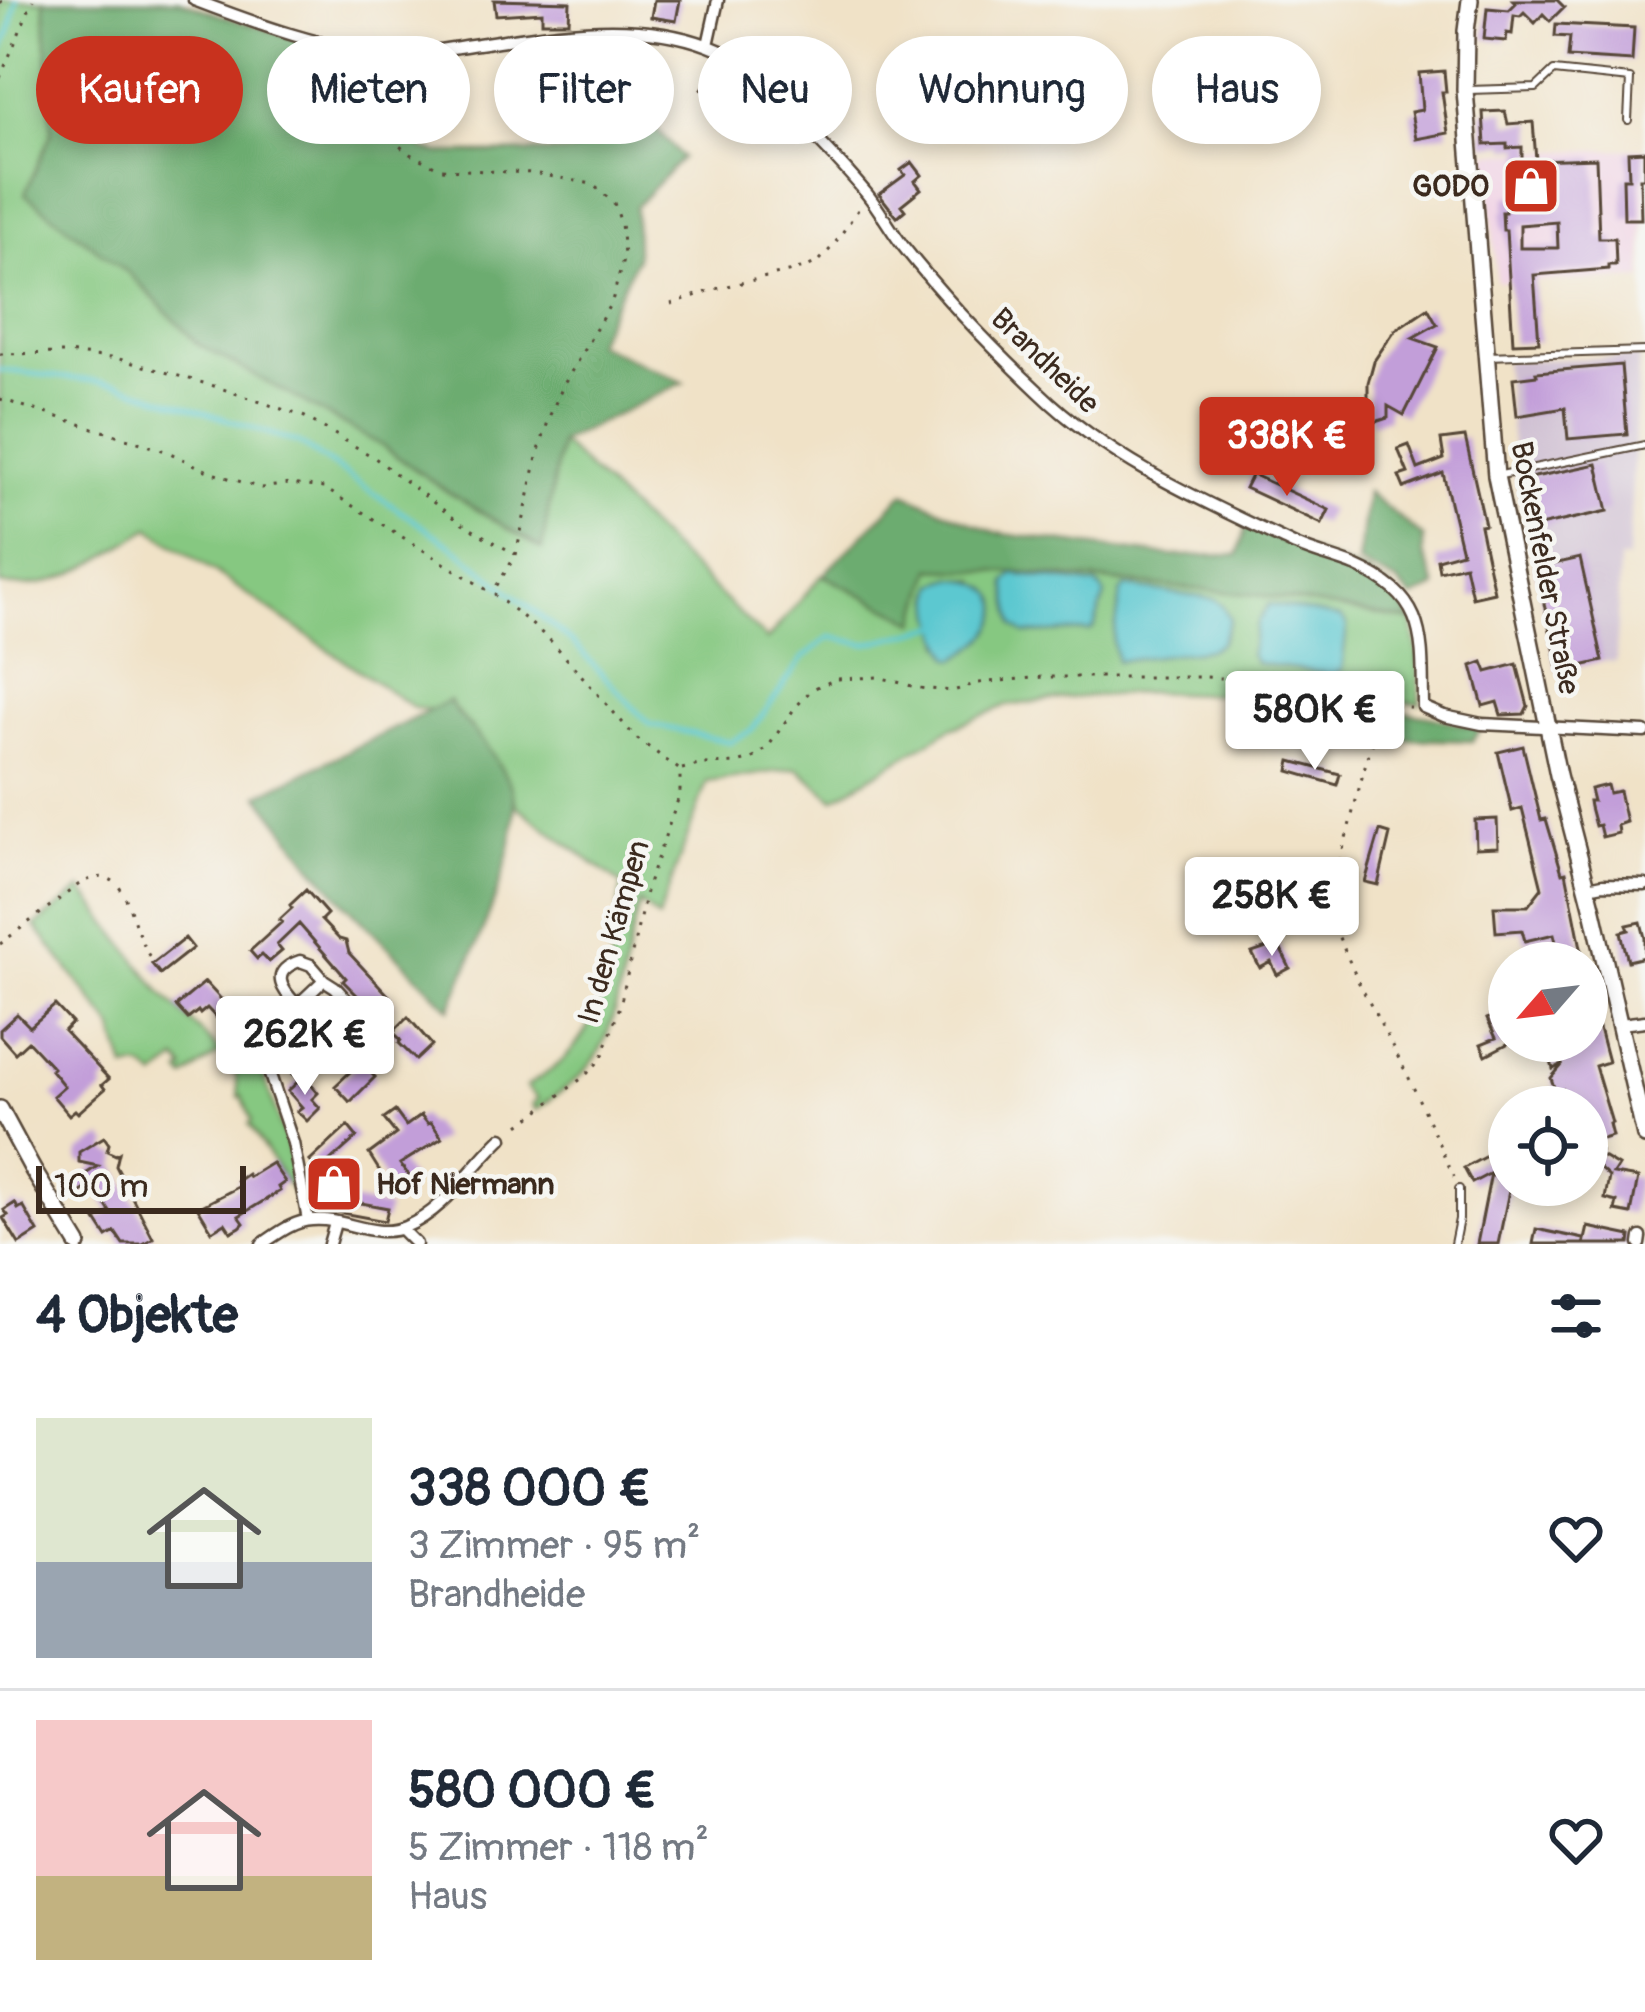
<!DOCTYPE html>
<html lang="de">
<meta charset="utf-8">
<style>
body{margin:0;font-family:Pangolin,sans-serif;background:#f2f2f3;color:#1f2937;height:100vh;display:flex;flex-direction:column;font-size:45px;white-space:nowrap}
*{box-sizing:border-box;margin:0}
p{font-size:39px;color:#747a83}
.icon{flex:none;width:66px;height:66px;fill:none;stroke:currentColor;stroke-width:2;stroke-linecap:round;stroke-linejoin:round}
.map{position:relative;height:1244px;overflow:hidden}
.panel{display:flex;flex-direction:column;background:#fff;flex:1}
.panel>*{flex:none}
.top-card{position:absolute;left:36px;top:36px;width:1575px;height:108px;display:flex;gap:24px}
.needle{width:78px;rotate:242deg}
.controls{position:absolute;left:1488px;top:942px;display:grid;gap:24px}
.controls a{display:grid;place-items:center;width:120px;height:120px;border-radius:50%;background:#fff;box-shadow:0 6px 18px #0003;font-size:60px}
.scale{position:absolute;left:36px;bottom:30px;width:210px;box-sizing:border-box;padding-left:12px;border:6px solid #3b2a1e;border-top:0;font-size:33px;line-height:42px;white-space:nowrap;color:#3b2a1e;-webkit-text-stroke:9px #f6f6f2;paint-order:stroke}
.price{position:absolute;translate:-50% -102px;padding:0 27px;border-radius:12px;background:#fff;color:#222;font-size:39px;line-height:78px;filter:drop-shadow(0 3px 6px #0008)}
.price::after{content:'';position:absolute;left:50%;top:72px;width:36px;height:27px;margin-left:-18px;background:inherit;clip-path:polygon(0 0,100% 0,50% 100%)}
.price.selected{background:#c8321e;color:#fff}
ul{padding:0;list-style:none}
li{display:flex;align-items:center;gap:36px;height:300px;padding:0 36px}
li+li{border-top:3px solid #e0e1e3}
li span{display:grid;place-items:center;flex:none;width:336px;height:240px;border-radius:0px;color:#555}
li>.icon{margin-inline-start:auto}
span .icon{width:144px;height:144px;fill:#fffc;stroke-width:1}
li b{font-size:51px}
h2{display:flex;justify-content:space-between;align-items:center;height:144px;padding:0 36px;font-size:51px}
.tag{padding:0 42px;border-radius:54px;background:#fff;box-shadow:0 6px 18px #0003;font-size:42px;line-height:108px}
.tag.selected{background:#c8321e;color:#fff}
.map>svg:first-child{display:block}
</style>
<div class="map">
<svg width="1645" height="1244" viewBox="0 0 1645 1244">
<rect width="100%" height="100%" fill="#f6f6f2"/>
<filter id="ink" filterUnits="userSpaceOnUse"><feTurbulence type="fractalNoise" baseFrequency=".00833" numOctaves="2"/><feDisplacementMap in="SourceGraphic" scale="24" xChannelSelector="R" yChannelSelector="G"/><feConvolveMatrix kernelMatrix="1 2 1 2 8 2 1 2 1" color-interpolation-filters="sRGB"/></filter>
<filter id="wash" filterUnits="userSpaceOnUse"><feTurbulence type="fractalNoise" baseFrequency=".004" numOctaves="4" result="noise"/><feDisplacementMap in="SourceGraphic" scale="48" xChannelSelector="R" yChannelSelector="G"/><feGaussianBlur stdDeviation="2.7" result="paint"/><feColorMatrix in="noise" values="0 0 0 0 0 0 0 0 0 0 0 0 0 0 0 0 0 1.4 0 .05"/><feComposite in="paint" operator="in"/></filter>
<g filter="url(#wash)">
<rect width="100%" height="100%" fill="#f0e2c7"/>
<path fill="#f0d0e4" d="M 1645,149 L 1643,279 L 1497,282 L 1487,153 Z"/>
<path fill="#cebed1" d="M 1639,357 L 1628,559 L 1619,559 L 1616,662 L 1603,661 L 1556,671 L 1515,477 L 1504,361 Z"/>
<path fill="#86c881" stroke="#607950" stroke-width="3" fill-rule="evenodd" d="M 0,0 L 44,0 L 52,131 L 131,275 L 198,344 L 379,444 L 448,492 L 541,549 L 560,442 L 767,640 L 822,575 L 917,622 L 931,569 L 1009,572 L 1259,595 L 1412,621 L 1418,654 L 1420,703 L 1371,699 L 1270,678 L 1264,696 L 1151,692 L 1067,698 L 1005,706 L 951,728 L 834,799 L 798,768 L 707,782 L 658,919 L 640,903 C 625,949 621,1011 599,1052 C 587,1075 557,1094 536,1110 L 532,1104 L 538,1099 L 526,1087 C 539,1078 554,1070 564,1059 C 610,1013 612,947 622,885 L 517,806 C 509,781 485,744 467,724 C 460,716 454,712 449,702 L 431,710 L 414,708 L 150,528 C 102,558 59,593 0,585 ZM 953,578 L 977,580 L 943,643 L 932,596 L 936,584 ZM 1126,587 L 1215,599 L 1229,623 L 1221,642 Z
M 82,889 L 160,991 L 221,1052 L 185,1078 L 181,1073 L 185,1069 L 178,1060 L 156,1078 C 145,1067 140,1065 126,1069 L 113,1027 L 35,926 Z
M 227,1058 L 255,1062 L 260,1066 L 288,1148 L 298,1196 L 296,1198 L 249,1124 L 252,1121 L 242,1096 L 239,1097 L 235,1067 Z"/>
<path fill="#6cac6f" stroke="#546b46" stroke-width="3" d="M 44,0 L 178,0 L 235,20 L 343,52 L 402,61 L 398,80 L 407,126 L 419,145 L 425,150 L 440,153 L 572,152 L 649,120 L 682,158 L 635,207 L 636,258 L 595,343 L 684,382 L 560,442 L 542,549 L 448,492 L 379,444 L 198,344 L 131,275 L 25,194 L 52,131 Z
M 1367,492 L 1423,537 L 1423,554 L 1436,587 L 1412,598 L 1397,583 L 1358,563 Z
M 904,493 L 996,533 L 1171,556 L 1238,555 L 1246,526 L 1367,574 L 1392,589 L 1412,621 L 1259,595 L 1009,572 L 932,569 L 917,622 L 823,575 Z
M 1269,678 L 1371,699 L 1387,710 L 1429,716 L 1480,729 L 1472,741 L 1369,738 L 1371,718 L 1264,696 Z
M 449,701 C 455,713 464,720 473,730 C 488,747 500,764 510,785 C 532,834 470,958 450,1009 L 347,905 L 312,865 L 259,795 Z"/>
<path fill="#5bc8d0" stroke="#4b7977" stroke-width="3" d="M 1013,574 L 1098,585 L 1105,595 L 1094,628 L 1090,631 L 1025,634 L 1014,625 L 1006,583 Z
M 953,578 C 988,581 1015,599 988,635 C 980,645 967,652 956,659 L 951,657 C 940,636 928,608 936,584 Z
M 1126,587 L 1215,599 L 1222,604 L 1230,619 L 1221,642 L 1211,649 L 1117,661 L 1113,642 L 1121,593 Z
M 1269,604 L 1341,618 L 1347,625 L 1342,670 L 1334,675 L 1256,663 L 1250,655 L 1257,623 Z"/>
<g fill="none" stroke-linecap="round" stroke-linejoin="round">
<path stroke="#5bc8d0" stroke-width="4.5" d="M 0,55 L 10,31 L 17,0
M 0,370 L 119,384 L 299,443 L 461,552 L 573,643 L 649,724 L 730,742 L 752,730 L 803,658 L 830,637 L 866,644 L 938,626"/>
</g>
<g id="blocks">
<path fill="#c29ed9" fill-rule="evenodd" d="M 494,0 L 570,2 L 569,22 L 542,22 L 542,12 L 496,15 Z
M 654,0 L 680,0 L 676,21 L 651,17 Z
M 1513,0 L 1557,0 L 1564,7 L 1550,21 L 1543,14 L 1535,23 L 1524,12 L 1520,16 L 1514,15 L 1512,34 L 1507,33 L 1506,41 L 1484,39 L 1487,8 L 1509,10 L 1516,3 Z
M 1556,24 L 1634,28 L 1632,61 L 1568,57 L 1570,37 L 1555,36 Z
M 718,67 L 743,85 L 727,107 L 702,89 Z
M 1444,71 L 1446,92 L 1442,92 L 1448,133 L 1416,139 L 1411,112 L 1422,110 L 1419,73 Z
M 1505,111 L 1508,124 L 1533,122 L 1536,160 L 1596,158 L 1599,238 L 1615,238 L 1616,265 L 1608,265 L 1608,269 L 1534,275 L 1539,342 L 1513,343 L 1506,230 L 1503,230 L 1502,212 L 1505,212 L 1507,196 L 1522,196 L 1522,147 L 1507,148 L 1507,144 L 1485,145 L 1483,112 ZM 1557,222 L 1558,248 L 1520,248 L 1520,225 Z
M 1644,151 L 1644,178 L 1640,178 L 1641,219 L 1624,219 L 1623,178 L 1629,178 L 1628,152 Z
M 912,162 L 922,175 L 915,181 L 921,189 L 901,205 L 905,210 L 897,217 L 879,194 L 905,175 L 901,170 Z
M 1428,308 L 1437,324 L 1412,338 L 1438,347 L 1404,415 L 1388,406 L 1388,418 L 1372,423 L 1368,401 L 1368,383 L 1374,361 L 1395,330 Z
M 1621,365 L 1627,434 L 1568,439 L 1565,408 L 1517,416 L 1513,378 L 1537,375 L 1536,372 Z
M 1465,437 L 1485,525 L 1480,526 L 1494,592 L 1472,597 L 1465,565 L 1439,571 L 1437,559 L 1462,552 L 1443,473 L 1404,488 L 1399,476 L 1408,473 L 1398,449 L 1409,445 L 1418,469 L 1444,459 L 1441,440 Z
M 1597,464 L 1608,511 L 1535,527 L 1525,479 Z
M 1252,474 L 1329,510 L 1322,524 L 1245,488 Z
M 1580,558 L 1603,661 L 1559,671 L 1536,568 Z
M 1483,662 L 1487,672 L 1517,664 L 1528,706 L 1524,714 L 1501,715 L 1497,702 L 1483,706 L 1472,666 Z
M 1523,746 L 1541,820 L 1546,819 L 1562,873 L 1566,872 L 1584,963 L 1561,963 L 1554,934 L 1525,941 L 1522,930 L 1496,932 L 1494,906 L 1528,906 L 1542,888 L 1522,808 L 1512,811 L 1498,752 Z
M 1291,761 L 1340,774 L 1337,785 L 1289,771 Z
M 1607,785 L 1609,793 L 1619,791 L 1626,822 L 1617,825 L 1618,833 L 1602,837 L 1599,825 L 1595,826 L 1590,807 L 1589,801 L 1593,801 L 1590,789 Z
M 1497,819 L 1498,847 L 1476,848 L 1475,820 Z
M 1380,831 L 1390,834 L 1378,885 L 1365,882 Z
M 306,890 L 327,914 L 321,920 L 339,939 L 346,941 L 349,953 L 392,999 L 390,1000 L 394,1004 L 379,1017 L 343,981 L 346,978 L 299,924 L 277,945 L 282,951 L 269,962 L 262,955 L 257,959 L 250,951 L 282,922 L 279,920 L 292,908 L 290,905 Z
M 1641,922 L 1645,938 L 1645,957 L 1628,961 L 1621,932 L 1629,930 L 1627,925 Z
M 185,938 L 193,948 L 160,974 L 152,964 Z
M 1278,944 L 1290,968 L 1277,975 L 1271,962 L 1260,968 L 1252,953 Z
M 205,982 L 232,1011 L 236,1007 L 254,1026 L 238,1041 L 207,1008 L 200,1014 L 198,1011 L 188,1019 L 176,1006 Z
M 327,998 L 340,1011 L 318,1031 L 308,1021 L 313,1016 L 311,1013 Z
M 55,1005 L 72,1023 L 64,1031 L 109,1079 L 102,1085 L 105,1089 L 78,1113 L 75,1110 L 69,1115 L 53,1096 L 64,1086 L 51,1070 L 53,1068 L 28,1041 L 15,1053 L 0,1036 L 0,1030 L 17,1014 L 30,1027 Z
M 1503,1011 L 1509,1024 L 1509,1041 L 1513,1041 L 1486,1055 L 1481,1044 L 1496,1038 L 1487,1019 Z
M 408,1017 L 432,1045 L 416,1060 L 399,1043 L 401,1040 L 393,1032 Z
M 1599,1028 L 1608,1062 L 1595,1066 L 1612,1123 L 1609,1124 L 1612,1136 L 1592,1142 L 1601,1151 L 1598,1154 L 1618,1166 L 1613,1174 L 1638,1178 L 1631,1214 L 1615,1211 L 1617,1202 L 1605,1199 L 1609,1177 L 1587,1157 L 1587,1107 L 1568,1107 L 1563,1090 L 1557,1097 L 1551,1078 L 1563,1064 L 1553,1069 L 1546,1041 L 1587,1041 L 1587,1031 Z
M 290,1038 L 310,1060 L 294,1075 L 275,1052 Z
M 377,1047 L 384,1055 L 368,1070 L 375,1077 L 350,1102 L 335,1086 Z
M 304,1076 L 318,1093 L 312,1099 L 320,1108 L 307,1121 L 297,1111 L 302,1107 L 288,1091 Z
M 395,1111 L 406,1126 L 421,1115 L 428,1124 L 431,1122 L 442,1138 L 400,1164 L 413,1181 L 394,1194 L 369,1154 L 396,1134 L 384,1119 Z
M 348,1126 L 357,1137 L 319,1171 L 310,1161 Z
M 104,1137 L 109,1144 L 107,1151 L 116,1155 L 119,1153 L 116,1166 L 153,1238 L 143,1244 L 123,1244 L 115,1232 L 107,1237 L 96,1220 L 110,1212 L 93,1185 L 79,1193 L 73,1182 L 98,1166 L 79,1162 L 79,1152 Z
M 1490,1154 L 1509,1191 L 1498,1244 L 1477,1244 L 1491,1173 L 1472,1183 L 1464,1168 Z
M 272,1163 L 285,1182 L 278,1187 L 280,1191 L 239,1216 L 244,1223 L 240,1227 L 231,1232 L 225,1223 L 212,1231 L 198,1208 L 240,1186 L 237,1181 L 247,1174 L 249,1177 Z
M 318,1195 L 388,1208 L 385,1221 L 331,1211 Z
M 15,1203 L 18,1209 L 23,1206 L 38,1232 L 19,1244 L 3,1218 L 8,1215 L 4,1210 Z
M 1588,1227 L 1631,1236 L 1630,1244 L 1584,1244 Z
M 1536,1229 L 1584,1239 L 1584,1244 L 1533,1244 Z"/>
</g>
</g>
<g filter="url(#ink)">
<use href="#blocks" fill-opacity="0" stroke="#564637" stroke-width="3"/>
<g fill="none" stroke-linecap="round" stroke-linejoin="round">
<defs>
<path id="lane" d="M 1468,90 L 1536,88 L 1554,71 L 1630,79 L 1628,120
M 1487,356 L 1645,351
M 1496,476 L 1645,445
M 1454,1244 L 1459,1219 L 1459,1189"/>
<path id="street" d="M 194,0 C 249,21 336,54 395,54 C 424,54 455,47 485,43 C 557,32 638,19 709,46 C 745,59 768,87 793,114 C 818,140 844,166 867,194 C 880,210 890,229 903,246 C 944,298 991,347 1039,392 C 1108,459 1200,500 1287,541 C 1308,552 1332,557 1355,566 C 1428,598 1422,637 1423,707 L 1444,716 L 1482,724 L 1645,732
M 708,45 L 718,0
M 1588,887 L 1603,884 L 1645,885
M 297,1005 C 280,988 270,971 300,961 L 311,965 L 324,980
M 1621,1024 L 1645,1021
M 308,1220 L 293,1143 L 263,1054 L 263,1043 L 268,1033 L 324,980 L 335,987 L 370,1026 L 344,1052
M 401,1229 L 416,1244
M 262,1244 C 277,1234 293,1221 312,1220 C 344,1217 374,1240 405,1227 C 445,1211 471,1167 502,1138
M 329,1244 L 335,1223
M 1640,1244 L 1641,1237"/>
<path id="secondary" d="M 1470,0 L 1466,31 L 1465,90 L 1496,476 L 1558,775 L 1593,910 L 1645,1136
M 0,1109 L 33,1170 L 78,1244"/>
</defs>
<use href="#lane" stroke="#564637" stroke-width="10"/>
<use href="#street" stroke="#564637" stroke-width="15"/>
<use href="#secondary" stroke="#564637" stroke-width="20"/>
<path stroke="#564637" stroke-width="3" stroke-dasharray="3 9" stroke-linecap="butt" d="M 0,3 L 3,0
M 398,67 L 388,108 L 389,127 L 397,144 L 410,154 L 441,169 L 533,173 L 592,184 L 614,203 L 621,223 L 624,256 L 612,301 L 563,386 L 550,415 L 537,457 L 516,555 L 492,593
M 0,78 L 33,0
M 671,304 L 715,289 L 805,268 L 819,261 L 833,246 L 860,207
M 0,354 L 67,353 L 119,359 L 214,386 L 305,417 L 375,458 L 459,522 L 515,554
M 0,399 L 129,439 L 168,452 L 212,473 L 261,488 L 289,484 L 324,488 L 492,593 L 528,621 L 554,644 L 636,738 L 680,770 L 680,794 L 647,887 L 620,1006 L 602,1058 L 585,1076 L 513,1130
M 1384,708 L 1365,766 L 1327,910 L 1358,981 L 1409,1078 L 1454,1177
M 682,769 L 703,764 L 738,763 L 756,757 L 768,747 L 794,709 L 812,689 L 837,679 L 879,677 L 919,688 L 953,691 L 978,683 L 1043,677 L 1205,677 L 1267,681 L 1327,697 L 1384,706 L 1410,707
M 0,944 L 78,885 C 131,854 127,925 150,957"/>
<use href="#lane" stroke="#fff" stroke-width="6"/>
<use href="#street" stroke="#fff" stroke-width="10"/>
<use href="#secondary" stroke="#fff" stroke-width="15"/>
</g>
</g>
<defs>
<symbol id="shop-square" viewBox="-11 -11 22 22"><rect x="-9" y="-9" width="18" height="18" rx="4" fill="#c8321e" stroke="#f6f6f2"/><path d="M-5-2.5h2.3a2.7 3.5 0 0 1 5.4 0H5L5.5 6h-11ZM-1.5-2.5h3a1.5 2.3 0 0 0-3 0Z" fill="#fff"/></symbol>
</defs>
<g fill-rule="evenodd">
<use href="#shop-square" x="1498" y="153" width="66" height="66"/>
<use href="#shop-square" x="301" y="1151" width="66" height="66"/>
</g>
<g text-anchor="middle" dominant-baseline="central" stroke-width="9" stroke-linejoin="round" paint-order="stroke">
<g font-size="30" font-weight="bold" fill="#3b2a1e" stroke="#f6f6f2" text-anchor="end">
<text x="1489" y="186">GODO</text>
<text x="376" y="1184" text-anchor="start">Hof Niermann</text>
</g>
<g font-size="30" fill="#3b2a1e" stroke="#f6f6f2">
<text transform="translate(1045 361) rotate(44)">Brandheide</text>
<text transform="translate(1545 568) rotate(79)">Bockenfelder Straße</text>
<text transform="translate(614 932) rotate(-74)">In den Kämpen</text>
</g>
</g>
</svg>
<div class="controls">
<a><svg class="needle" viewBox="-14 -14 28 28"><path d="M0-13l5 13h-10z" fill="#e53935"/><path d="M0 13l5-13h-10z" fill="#747a83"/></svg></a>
<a><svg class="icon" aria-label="locate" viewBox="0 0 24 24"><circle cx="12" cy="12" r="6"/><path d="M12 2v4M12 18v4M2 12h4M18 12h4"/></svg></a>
</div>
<div class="scale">100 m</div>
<b class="price selected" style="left:1287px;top:499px">338K €</b>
<b class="price" style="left:1315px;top:773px">580K €</b>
<b class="price" style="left:1272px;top:959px">258K €</b>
<b class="price" style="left:305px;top:1098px">262K €</b>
<div class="top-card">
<a class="tag selected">Kaufen</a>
<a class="tag">Mieten</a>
<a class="tag">Filter</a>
<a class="tag">Neu</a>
<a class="tag">Wohnung</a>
<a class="tag">Haus</a>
</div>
</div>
<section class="panel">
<h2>4 Objekte<svg class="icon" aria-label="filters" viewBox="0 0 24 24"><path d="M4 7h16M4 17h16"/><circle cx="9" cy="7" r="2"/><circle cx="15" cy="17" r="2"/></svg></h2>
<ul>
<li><span style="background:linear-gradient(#dfe7d0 60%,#9aa5b1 0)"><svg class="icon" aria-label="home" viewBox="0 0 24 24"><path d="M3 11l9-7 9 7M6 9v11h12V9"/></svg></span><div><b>338 000 €</b><p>3 Zimmer · 95 m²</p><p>Brandheide</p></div><svg class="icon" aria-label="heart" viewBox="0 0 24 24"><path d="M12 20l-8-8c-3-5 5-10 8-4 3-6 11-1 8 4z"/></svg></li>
<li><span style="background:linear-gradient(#f6c9c9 65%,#c2b280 0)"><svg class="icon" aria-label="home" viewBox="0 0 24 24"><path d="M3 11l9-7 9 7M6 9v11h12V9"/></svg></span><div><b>580 000 €</b><p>5 Zimmer · 118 m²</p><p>Haus</p></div><svg class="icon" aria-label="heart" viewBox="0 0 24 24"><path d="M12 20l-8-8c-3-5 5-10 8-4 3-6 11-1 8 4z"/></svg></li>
</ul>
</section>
